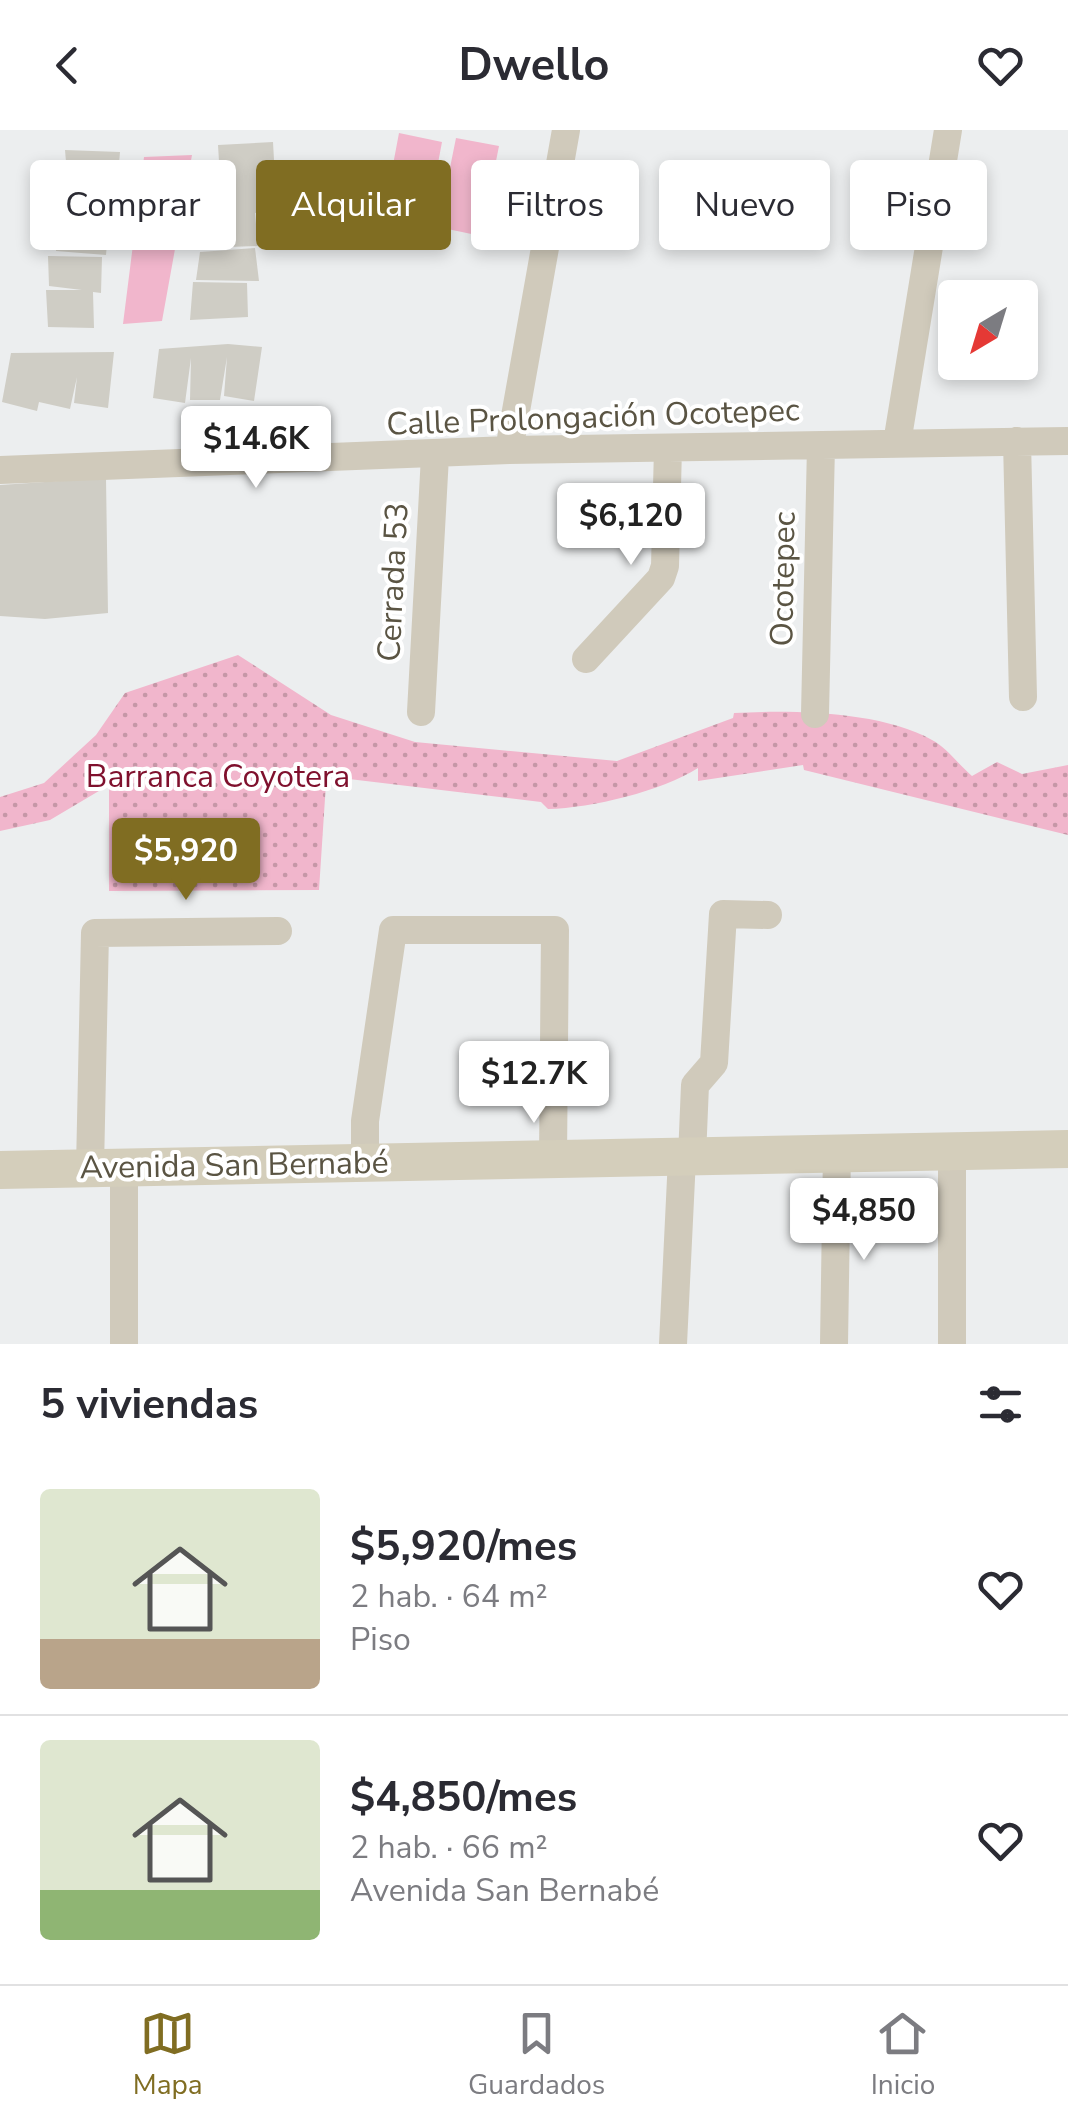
<!DOCTYPE html>
<html lang="es">
<meta charset="utf-8">
<style>
body{margin:0;font-family:"Nunito Sans",sans-serif;background:#f2f2f3;color:#2b2b33;height:100vh;display:flex;flex-direction:column;font-size:38px;white-space:nowrap}
*{box-sizing:border-box;margin:0}
p{font-size:32px;color:#7c7c81}
.icon{flex:none;width:55px;height:55px;fill:none;stroke:currentColor;stroke-width:2;stroke-linecap:round;stroke-linejoin:round}
.map{position:relative;height:1214px;overflow:hidden}
.panel{display:flex;flex-direction:column;background:#fff;flex:1}
.panel>*{flex:none}
.top-card{position:absolute;left:30px;top:30px;width:1010px;height:90px;display:flex;gap:20px}
.needle{width:65px;rotate:218deg}
.buttons{position:absolute;left:938px;top:150px;display:grid;gap:20px}
.buttons a{display:grid;place-items:center;width:100px;height:100px;border-radius:10px;background:#fff;box-shadow:0 5px 15px #0003;font-size:50px}
.price{position:absolute;translate:-50% -85px;padding:0 22px;border-radius:10px;background:#fff;color:#222;font-size:32px;line-height:65px;filter:drop-shadow(0 2px 5px #0008)}
.price::after{content:'';position:absolute;left:50%;top:60px;width:30px;height:22px;margin-left:-15px;background:inherit;clip-path:polygon(0 0,100% 0,50% 100%)}
.price.current{background:#806d22;color:#fff}
ul{padding:0;list-style:none}
li{display:flex;align-items:center;gap:30px;height:250px;padding:0 40px}
li+li{border-top:2px solid #e1e1e2}
li span{display:grid;place-items:center;flex:none;width:280px;height:200px;border-radius:10px;color:#555}
li>.icon{margin-inline-start:auto}
span .icon{width:120px;height:120px;fill:#fffc;stroke-width:1}
li b{font-size:42px}
h2{display:flex;justify-content:space-between;align-items:center;height:120px;padding:0 40px;font-size:42px}
.chip{padding:0 35px;border-radius:10px;background:#fff;box-shadow:0 5px 15px #0003;font-size:35px;line-height:90px}
.chip.current{background:#806d22;color:#fff}
header{display:flex;justify-content:space-between;align-items:center;height:130px;padding:0 40px;background:#fff;font-size:45px;font-weight:700}
.dock{display:flex;justify-content:space-around;align-items:center;height:140px;border-top:2px solid #e1e1e2;background:#fff;font-size:28px;color:#7c7c81}
.dock a{display:grid;justify-items:center;gap:5px}
.dock .current{color:#806d22}
.map>svg:first-child{display:block}
</style>
<header><svg class="icon" aria-label="back" viewBox="0 0 24 24"><path d="M15 5l-7 7 7 7"/></svg>Dwello<svg class="icon" aria-label="heart" viewBox="0 0 24 24"><path d="M12 20l-8-8c-3-5 5-10 8-4 3-6 11-1 8 4z"/></svg></header>
<div class="map">
<svg width="1068" height="1214" viewBox="0 0 1068 1214">
<defs>
<pattern id="grass-dots" width="8" height="8" patternUnits="userSpaceOnUse" patternTransform="scale(2.5)"><rect width="8" height="8" fill="#f1b6cc"/><path d="M2 2h.1M6 6h.1" fill="none" stroke="#c697a7" stroke-width="1.8" stroke-linecap="round"/></pattern>
</defs>
<rect width="100%" height="100%" fill="#eceeef"/>
<path fill="url(#grass-dots)" d="M 238,525 L 331,585 L 415,612 L 617,631 L 733,588 L 734,583 C 792,580 880,581 932,610 C 946,617 959,635 972,646 L 997,632 L 1022,644 L 1068,635 L 1068,705 L 804,640 L 803,635 L 698,651 L 698,638 C 662,661 592,678 548,679 L 541,672 L 349,649 L 327,638 L 319,760 L 109,761 L 109,655 L 50,690 L 0,701 L 0,667 L 44,653 L 96,605 L 125,563 Z"/>
<path fill="#f1b6cc" d="M 399,3 L 442,12 L 425,102 L 382,93 Z
M 456,8 L 499,16 L 481,106 L 438,97 Z
M 192,25 L 162,191 L 123,194 L 144,27 Z"/>
<path fill="#cfcdc5" d="M 273,12 L 275,48 L 264,48 L 266,82 L 255,83 L 258,116 L 201,118 L 214,48 L 220,48 L 218,15 Z
M 65,20 L 120,22 L 117,57 L 68,55 Z
M 111,59 L 113,89 L 109,89 L 106,125 L 56,121 L 55,90 L 62,90 L 59,62 Z
M 255,118 L 259,151 L 196,150 L 200,122 Z
M 48,126 L 102,127 L 101,163 L 93,162 L 94,198 L 48,197 L 46,160 L 82,160 L 49,156 Z
M 193,152 L 247,153 L 248,187 L 190,190 Z
M 228,214 L 262,217 L 254,271 L 224,266 L 227,227 L 220,270 L 190,270 L 191,228 L 185,273 L 153,268 L 159,219 Z
M 114,222 L 108,278 L 74,273 L 77,247 L 70,279 L 39,272 L 37,281 L 2,272 L 11,223 Z
M 106,348 L 108,483 L 45,489 L 0,486 L 0,355 Z"/>
<g fill="none" stroke-linecap="round" stroke-linejoin="round">
<path stroke="#d0cabb" stroke-width="28" d="M 1017,311 L 1023,567
M 897,313 L 948,0
M 509,320 L 566,0
M 0,340 L 509,320 L 1068,311
M 586,529 L 661,448 L 665,436 L 668,318
M 421,582 L 435,326
M 815,584 L 821,316
M 692,1027 L 695,955 L 714,933 L 723,784 L 768,785
M 365,1033 L 365,991 L 393,800 L 555,800 L 553,1029
M 124,1037 L 124,1214
M 90,1038 L 95,803 L 278,801
M 673,1214 L 682,1028
M 834,1214 L 837,1022
M 952,1214 L 952,1020"/>
<path stroke="#d4cebb" stroke-width="38" d="M 0,1040 L 1068,1019"/>
</g>
<g text-anchor="middle" dominant-baseline="central" stroke-width="8" stroke-linejoin="round" paint-order="stroke">
<g font-size="32" fill="#5a5443" stroke="#fff">
<text transform="translate(593 287) rotate(-2)">Calle Prolongación Ocotepec</text>
<text transform="translate(783 449) rotate(-89)">Ocotepec</text>
<text transform="translate(393 452) rotate(-87)">Cerrada 53</text>
<text transform="translate(234 1035) rotate(-1)">Avenida San Bernabé</text>
</g>
<g font-size="32" fill="#7f102d" stroke="#fff">
<text x="218" y="646">Barranca Coyotera</text>
</g>
</g>
</svg>
<div class="buttons">
<a><svg class="needle" viewBox="-14 -14 28 28"><path d="M0-13l5 13h-10z" fill="#e53935"/><path d="M0 13l5-13h-10z" fill="#7c7c81"/></svg></a>
</div>
<b class="price" style="left:256px;top:361px">$14.6K</b>
<b class="price" style="left:631px;top:438px">$6,120</b>
<b class="price current" style="left:186px;top:773px">$5,920</b>
<b class="price" style="left:534px;top:996px">$12.7K</b>
<b class="price" style="left:864px;top:1133px">$4,850</b>
<div class="top-card">
<a class="chip">Comprar</a>
<a class="chip current">Alquilar</a>
<a class="chip">Filtros</a>
<a class="chip">Nuevo</a>
<a class="chip">Piso</a>
</div>
</div>
<section class="panel">
<h2>5 viviendas<svg class="icon" aria-label="filters" viewBox="0 0 24 24"><path d="M4 7h16M4 17h16"/><circle cx="9" cy="7" r="2"/><circle cx="15" cy="17" r="2"/></svg></h2>
<ul>
<li><span style="background:linear-gradient(#dfe7d0 75%,#b9a48a 0)"><svg class="icon" aria-label="home" viewBox="0 0 24 24"><path d="M3 11l9-7 9 7M6 9v11h12V9"/></svg></span><div><b>$5,920/mes</b><p>2 hab. · 64 m²</p><p>Piso</p></div><svg class="icon" aria-label="heart" viewBox="0 0 24 24"><path d="M12 20l-8-8c-3-5 5-10 8-4 3-6 11-1 8 4z"/></svg></li>
<li><span style="background:linear-gradient(#dfe7d0 75%,#8fb573 0)"><svg class="icon" aria-label="home" viewBox="0 0 24 24"><path d="M3 11l9-7 9 7M6 9v11h12V9"/></svg></span><div><b>$4,850/mes</b><p>2 hab. · 66 m²</p><p>Avenida San Bernabé</p></div><svg class="icon" aria-label="heart" viewBox="0 0 24 24"><path d="M12 20l-8-8c-3-5 5-10 8-4 3-6 11-1 8 4z"/></svg></li>
</ul>
</section>
<nav class="dock">
<a class="current"><svg class="icon" aria-label="map" viewBox="0 0 24 24"><path d="M3 6l6-2 6 2 6-2v14l-6 2-6-2-6 2zM9 4v14M15 6v14"/></svg>Mapa</a>
<a><svg class="icon" aria-label="saved" viewBox="0 0 24 24"><path d="M7 4h10v16l-5-4-5 4z"/></svg>Guardados</a>
<a><svg class="icon" aria-label="home" viewBox="0 0 24 24"><path d="M3 11l9-7 9 7M6 9v11h12V9"/></svg>Inicio</a>
</nav>
